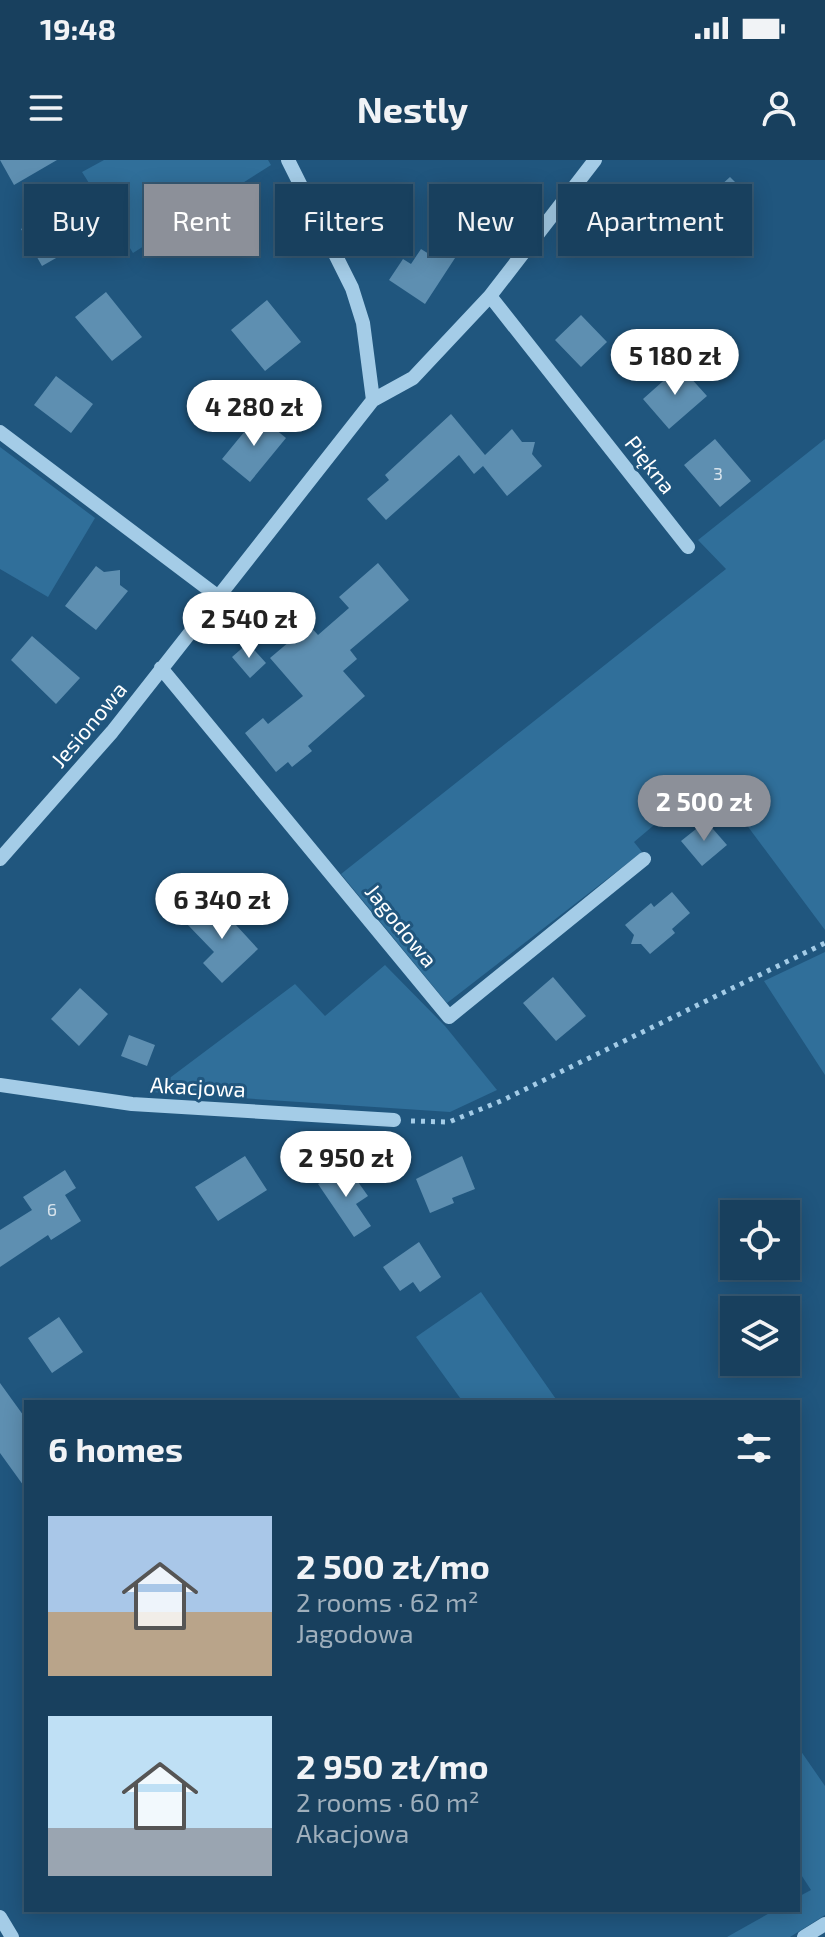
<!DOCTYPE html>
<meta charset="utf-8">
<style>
body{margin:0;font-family:"Exo 2",sans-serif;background:#254b67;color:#f1f3f6;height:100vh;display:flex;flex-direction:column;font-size:30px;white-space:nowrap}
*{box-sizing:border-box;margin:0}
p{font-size:26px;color:#9fafbc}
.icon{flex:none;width:44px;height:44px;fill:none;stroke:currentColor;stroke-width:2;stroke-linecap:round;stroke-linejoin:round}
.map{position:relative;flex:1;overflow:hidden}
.side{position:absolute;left:24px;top:1240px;width:776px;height:512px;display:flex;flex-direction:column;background:#18405e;border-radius:0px;box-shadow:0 4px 20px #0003,0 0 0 2px #365973}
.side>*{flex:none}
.banner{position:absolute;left:24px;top:24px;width:778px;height:72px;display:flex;gap:16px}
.fabs{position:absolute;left:720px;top:1040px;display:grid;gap:16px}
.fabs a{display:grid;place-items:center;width:80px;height:80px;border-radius:0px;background:#18405e;box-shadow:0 4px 20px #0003,0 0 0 2px #365973;font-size:40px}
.price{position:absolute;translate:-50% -68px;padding:0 18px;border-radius:28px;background:#fff;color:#222;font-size:26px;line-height:52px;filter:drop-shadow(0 2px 4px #0008)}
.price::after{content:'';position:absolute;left:50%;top:48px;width:24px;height:18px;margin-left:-12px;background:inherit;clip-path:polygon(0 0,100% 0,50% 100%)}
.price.on{background:#8c9099;color:#fff}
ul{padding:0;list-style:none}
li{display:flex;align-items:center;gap:24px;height:200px;padding:0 24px}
li span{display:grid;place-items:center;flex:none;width:224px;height:160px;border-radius:0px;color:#555}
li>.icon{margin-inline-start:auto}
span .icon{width:96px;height:96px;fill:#fffc;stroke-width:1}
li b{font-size:34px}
h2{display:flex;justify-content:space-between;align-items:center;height:96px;padding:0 24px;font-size:34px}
.tag{padding:0 28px;border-radius:0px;background:#18405e;box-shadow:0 4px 20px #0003,0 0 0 2px #365973;font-size:28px;line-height:72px}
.tag.on{background:#8c9099;color:#fff}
.status{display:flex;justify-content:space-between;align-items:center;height:56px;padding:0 40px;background:#18405e;direction:ltr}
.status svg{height:22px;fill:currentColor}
header{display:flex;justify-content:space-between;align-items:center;height:104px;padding:0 24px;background:#18405e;font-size:36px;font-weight:700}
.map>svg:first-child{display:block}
</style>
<div class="status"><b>19:48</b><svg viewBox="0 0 49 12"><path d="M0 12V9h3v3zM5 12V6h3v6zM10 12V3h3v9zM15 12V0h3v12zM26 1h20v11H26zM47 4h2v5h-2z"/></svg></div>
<header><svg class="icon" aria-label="menu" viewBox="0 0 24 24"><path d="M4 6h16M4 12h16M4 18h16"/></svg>Nestly<svg class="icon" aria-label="person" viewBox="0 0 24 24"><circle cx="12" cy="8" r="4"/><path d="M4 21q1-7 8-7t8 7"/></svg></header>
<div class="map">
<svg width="825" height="1777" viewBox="0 0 825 1777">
<rect width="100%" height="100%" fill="#20567e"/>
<path fill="#306f9a" d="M 104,0 L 268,0 L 271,5 L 133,93 L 82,12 Z
M 825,279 L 825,770 L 711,617 L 634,682 L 642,692 L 447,843 L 341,714 L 726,409 L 698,380 Z
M 0,287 L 95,358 L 48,437 L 0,409 Z
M 825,792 L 825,915 L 764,821 Z
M 385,805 L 445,866 L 497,930 L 450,952 L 151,932 L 295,824 L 325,856 Z
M 481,1132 L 558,1242 L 463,1242 L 416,1177 Z
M 798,1587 L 825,1626 L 825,1755 L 790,1777 L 727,1777 L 775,1750 L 798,1750 L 798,1737 L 811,1730 L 798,1710 Z"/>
<path fill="#5e8fb1" d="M 0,0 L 57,0 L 14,25 Z
M 730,17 L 748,35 L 718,64 L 699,45 Z
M 58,48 L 79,85 L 42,106 L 21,69 Z
M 436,82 L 457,95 L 425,144 L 389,120 L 403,99 L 411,104 L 421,89 L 429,94 Z
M 106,132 L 142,177 L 112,201 L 75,157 Z
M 267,140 L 301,182 L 265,211 L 231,170 Z
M 581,155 L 607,182 L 581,207 L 555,180 Z
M 680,206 L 707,236 L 669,269 L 643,239 Z
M 56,216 L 93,244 L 71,273 L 34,245 Z
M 451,254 L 485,295 L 512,269 L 522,282 L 535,282 L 532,294 L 542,306 L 507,336 L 483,306 L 474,314 L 459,295 L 386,360 L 367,339 L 389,320 L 385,315 Z
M 258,255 L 286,278 L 250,322 L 222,299 Z
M 715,279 L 751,321 L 720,347 L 684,305 Z
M 378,403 L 409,440 L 350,490 L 357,499 L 343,511 L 365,536 L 308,586 L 312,591 L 292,607 L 288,602 L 276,612 L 245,573 L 263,558 L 268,564 L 303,536 L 270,498 L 309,465 L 318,475 L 349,448 L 339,437 Z
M 96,406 L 104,412 L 120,410 L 120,425 L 128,431 L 96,470 L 65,446 Z
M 32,476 L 80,518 L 56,544 L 11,500 Z
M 248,483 L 266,503 L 250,518 L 232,497 Z
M 706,661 L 727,685 L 702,706 L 681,681 Z
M 672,732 L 690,753 L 672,769 L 675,773 L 650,794 L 641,784 L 631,784 L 634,775 L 625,765 L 651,743 L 654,747 Z
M 212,739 L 258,789 L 222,823 L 203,803 L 214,792 L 186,763 Z
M 553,817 L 586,856 L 556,881 L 523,843 Z
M 80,828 L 108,854 L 79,886 L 51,859 Z
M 129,875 L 155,885 L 147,906 L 121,896 Z
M 245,996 L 267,1030 L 218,1061 L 195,1027 Z
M 462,996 L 475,1029 L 452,1038 L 454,1043 L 430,1053 L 416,1019 Z
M 346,1005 L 368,1036 L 356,1044 L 371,1066 L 354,1077 L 318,1024 Z
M 65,1010 L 76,1028 L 65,1035 L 81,1061 L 51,1080 L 48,1075 L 0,1107 L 0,1070 L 32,1050 L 23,1037 Z
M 419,1082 L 441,1117 L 420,1132 L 413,1122 L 400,1131 L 383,1107 Z
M 59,1157 L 83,1192 L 52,1213 L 28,1178 Z
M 0,1223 L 26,1259 L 26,1329 L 0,1293 Z"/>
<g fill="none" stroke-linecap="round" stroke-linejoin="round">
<path stroke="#a4cce7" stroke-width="5" stroke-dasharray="4 6" stroke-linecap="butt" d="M 411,961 L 449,962 L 501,941 L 825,783"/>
<path stroke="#a4cce7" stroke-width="14" d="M 490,136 L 688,387
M 373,240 L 413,218 L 490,136 L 595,0
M 0,272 L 216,435
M 161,508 L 449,857 L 644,699
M 0,699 L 112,572 L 373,240 L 363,163 L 352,128 L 288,0
M 0,925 L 132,944 L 394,960
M 0,1757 L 12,1777
M 804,1777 L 825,1764"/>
</g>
<g text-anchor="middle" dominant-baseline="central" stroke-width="6" stroke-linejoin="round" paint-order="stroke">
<g font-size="18" fill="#d7e3ec">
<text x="718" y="313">3</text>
<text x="52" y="1049">6</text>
</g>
<g font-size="22" fill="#fff" stroke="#20567e">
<text transform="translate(651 304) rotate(52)">Piękna</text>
<text transform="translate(88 564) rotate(-50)">Jesionowa</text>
<text transform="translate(402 765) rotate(51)">Jagodowa</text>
<text transform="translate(198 926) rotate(3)">Akacjowa</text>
</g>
</g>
</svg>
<div class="fabs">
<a><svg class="icon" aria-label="locate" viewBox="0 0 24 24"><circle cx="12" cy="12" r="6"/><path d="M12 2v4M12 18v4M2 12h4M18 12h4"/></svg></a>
<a><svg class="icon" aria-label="layers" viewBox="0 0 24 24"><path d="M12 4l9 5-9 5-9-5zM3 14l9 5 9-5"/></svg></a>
</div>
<b class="price" style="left:675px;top:237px">5 180 zł</b>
<b class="price" style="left:254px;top:288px">4 280 zł</b>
<b class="price" style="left:249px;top:500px">2 540 zł</b>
<b class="price on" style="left:704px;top:683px">2 500 zł</b>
<b class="price" style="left:222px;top:781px">6 340 zł</b>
<b class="price" style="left:346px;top:1039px">2 950 zł</b>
<div class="banner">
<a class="tag">Buy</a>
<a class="tag on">Rent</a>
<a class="tag">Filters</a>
<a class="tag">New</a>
<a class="tag">Apartment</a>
</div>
<section class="side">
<h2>6 homes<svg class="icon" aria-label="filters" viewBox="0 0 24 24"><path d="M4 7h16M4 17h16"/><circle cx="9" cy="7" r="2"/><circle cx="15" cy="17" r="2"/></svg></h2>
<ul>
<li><span style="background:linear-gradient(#a9c7e8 60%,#b9a48a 0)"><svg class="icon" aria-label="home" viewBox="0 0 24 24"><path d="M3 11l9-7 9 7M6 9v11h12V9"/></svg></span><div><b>2 500 zł/mo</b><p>2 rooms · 62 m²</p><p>Jagodowa</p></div></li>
<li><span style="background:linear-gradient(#bfe0f5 70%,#9aa5b1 0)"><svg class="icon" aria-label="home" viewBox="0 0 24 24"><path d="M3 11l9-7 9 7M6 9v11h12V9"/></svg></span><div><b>2 950 zł/mo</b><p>2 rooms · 60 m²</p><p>Akacjowa</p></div></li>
</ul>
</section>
</div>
